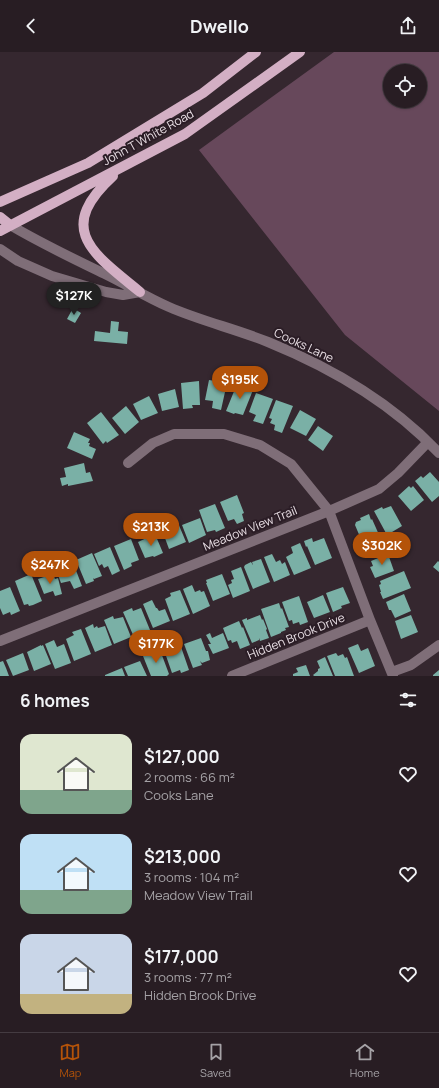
<!DOCTYPE html>
<meta charset="utf-8">
<style>
body{margin:0;font-family:Manrope,sans-serif;background:#30262b;color:#f1f3f6;height:100vh;display:flex;flex-direction:column;font-size:15px;white-space:nowrap}
*{box-sizing:border-box;margin:0}
p{font-size:13px;color:#a5a2a6}
.icon{flex:none;width:22px;height:22px;fill:none;stroke:currentColor;stroke-width:2;stroke-linecap:round;stroke-linejoin:round}
.map{position:relative;height:624px;overflow:hidden}
.side{display:flex;flex-direction:column;background:#281d23;flex:1}
.side>*{flex:none}
.controls{position:absolute;left:383px;top:12px;display:grid;gap:8px}
.controls a{display:grid;place-items:center;width:44px;height:44px;border-radius:50%;background:#281d23;box-shadow:0 1px 3px #0004,0 0 0 1px #443b41;font-size:20px}
.price{position:absolute;translate:-50% -34px;padding:0 9px;border-radius:14px;background:#b45309;color:#fff;font-size:13px;line-height:26px;filter:drop-shadow(0 1px 2px #0008)}
.price::after{content:'';position:absolute;left:50%;top:24px;width:12px;height:9px;margin-left:-6px;background:inherit;clip-path:polygon(0 0,100% 0,50% 100%)}
.price.selected{background:#222;color:#fff}
ul{padding:0;list-style:none}
li{display:flex;align-items:center;gap:12px;height:100px;padding:0 20px}
li span{display:grid;place-items:center;flex:none;width:112px;height:80px;border-radius:12px;color:#555}
li>.icon{margin-inline-start:auto}
span .icon{width:48px;height:48px;fill:#fffc;stroke-width:1}
li b{font-size:17px}
h2{display:flex;justify-content:space-between;align-items:center;height:48px;padding:0 20px;font-size:17px}
header{display:flex;justify-content:space-between;align-items:center;height:52px;padding:0 20px;background:#281d23;font-size:18px;font-weight:700}
.menu{display:flex;justify-content:space-around;align-items:center;height:56px;border-top:1px solid #443b41;background:#281d23;font-size:11px;color:#a5a2a6}
.menu a{display:grid;justify-items:center;gap:2px}
.menu .selected{color:#b45309}
.map>svg:first-child{display:block}
</style>
<header><svg class="icon" aria-label="back" viewBox="0 0 24 24"><path d="M15 5l-7 7 7 7"/></svg>Dwello<svg class="icon" aria-label="share" viewBox="0 0 24 24"><path d="M12 15V3M7 8l5-5 5 5M5 13v7h14v-7"/></svg></header>
<div class="map">
<svg width="439" height="624" viewBox="0 0 439 624">
<rect width="100%" height="100%" fill="#35272f"/>
<path fill="#67485b" fill-rule="evenodd" d="M 334,0 L 439,0 L 439,359 L 345,283 L 199,98 ZM 390,19 L 420,19 L 420,49 L 390,49 Z"/>
<path fill="#7ab0a6" d="M 73,256 L 81,261 L 75,271 L 67,267 Z
M 111,269 L 119,270 L 118,279 L 128,280 L 127,292 L 94,289 L 95,279 L 110,281 Z
M 209,328 L 227,331 L 221,358 L 212,356 L 213,349 L 205,348 Z
M 199,329 L 200,353 L 192,353 L 193,356 L 183,357 L 181,331 Z
M 237,332 L 253,338 L 243,363 L 235,361 L 234,362 L 226,359 Z
M 175,337 L 179,355 L 162,359 L 158,342 Z
M 256,341 L 273,347 L 263,372 L 253,369 L 256,363 L 249,360 Z
M 149,344 L 158,361 L 141,368 L 133,352 Z
M 276,348 L 293,354 L 282,381 L 274,378 L 275,373 L 270,371 L 272,367 L 269,366 Z
M 126,354 L 139,370 L 125,382 L 112,366 Z
M 300,358 L 316,367 L 306,384 L 290,376 Z
M 101,360 L 119,383 L 107,391 L 106,389 L 103,392 L 87,371 Z
M 318,374 L 333,384 L 323,399 L 308,388 Z
M 74,380 L 90,387 L 88,391 L 90,391 L 89,394 L 96,397 L 92,407 L 67,396 Z
M 84,411 L 86,421 L 90,420 L 93,429 L 68,434 L 68,432 L 62,434 L 60,426 L 66,425 L 64,416 Z
M 430,420 L 439,430 L 439,444 L 432,450 L 415,429 L 421,424 L 423,426 Z
M 409,434 L 411,436 L 413,434 L 424,448 L 411,459 L 398,444 Z
M 237,443 L 244,461 L 242,462 L 244,469 L 237,472 L 234,467 L 228,469 L 220,450 Z
M 215,452 L 225,476 L 216,480 L 215,478 L 207,480 L 199,458 Z
M 391,454 L 402,474 L 387,483 L 374,459 L 382,455 L 383,457 Z
M 369,462 L 371,468 L 372,467 L 380,485 L 363,492 L 355,473 L 356,470 L 361,468 L 360,466 Z
M 200,466 L 206,483 L 189,491 L 182,473 Z
M 178,471 L 186,490 L 169,497 L 162,478 Z
M 155,482 L 163,501 L 154,505 L 153,504 L 145,506 L 138,490 Z
M 312,486 L 313,490 L 324,486 L 332,506 L 315,513 L 307,494 L 306,495 L 304,489 Z
M 131,487 L 139,508 L 131,511 L 132,514 L 124,518 L 114,494 Z
M 300,491 L 311,516 L 294,523 L 286,505 L 293,501 L 291,495 Z
M 110,495 L 120,519 L 112,523 L 108,514 L 104,516 L 102,512 L 99,514 L 94,502 Z
M 92,501 L 102,524 L 94,527 L 93,526 L 94,529 L 86,532 L 76,508 Z
M 272,502 L 276,510 L 280,508 L 282,512 L 285,510 L 290,523 L 274,530 L 264,505 Z
M 388,502 L 394,519 L 375,526 L 370,515 L 373,514 L 371,509 Z
M 261,507 L 270,530 L 253,537 L 244,515 L 245,513 L 251,510 L 253,513 L 252,510 Z
M 72,508 L 82,534 L 74,537 L 70,529 L 61,531 L 55,515 Z
M 438,509 L 439,510 L 439,520 L 433,515 Z
M 241,515 L 250,539 L 233,546 L 228,533 L 232,531 L 231,528 L 234,527 L 231,519 Z
M 404,519 L 411,536 L 383,547 L 380,540 L 381,540 L 379,533 L 381,532 L 380,529 Z
M 31,522 L 42,549 L 33,553 L 29,554 L 28,552 L 24,553 L 15,529 Z
M 53,522 L 55,527 L 58,526 L 62,542 L 55,544 L 53,539 L 44,542 L 38,527 Z
M 222,522 L 230,542 L 213,549 L 206,531 L 207,531 L 206,528 Z
M 192,533 L 195,540 L 200,538 L 201,540 L 204,539 L 210,554 L 193,562 L 183,537 Z
M 10,535 L 20,559 L 11,563 L 10,560 L 3,563 L 0,556 L 0,539 Z
M 343,535 L 350,551 L 341,554 L 342,556 L 333,560 L 326,541 Z
M 180,538 L 190,562 L 173,569 L 165,547 L 171,544 L 170,541 Z
M 404,542 L 411,559 L 395,566 L 391,558 L 389,558 L 386,550 Z
M 323,543 L 330,560 L 314,566 L 307,550 Z
M 299,544 L 308,570 L 300,573 L 299,570 L 293,572 L 292,568 L 289,569 L 282,550 Z
M 152,548 L 156,556 L 157,556 L 159,559 L 165,557 L 170,569 L 153,576 L 143,552 Z
M 279,551 L 281,557 L 282,556 L 289,575 L 285,576 L 286,578 L 281,580 L 281,581 L 271,585 L 261,557 Z
M 132,556 L 133,559 L 141,556 L 150,578 L 134,585 L 123,560 Z
M 260,563 L 262,568 L 263,567 L 267,577 L 266,578 L 269,586 L 260,589 L 259,586 L 259,588 L 252,591 L 242,568 L 247,566 L 247,568 Z
M 411,563 L 418,580 L 401,587 L 395,569 Z
M 113,564 L 114,567 L 123,565 L 131,585 L 114,592 L 104,568 Z
M 239,569 L 242,576 L 243,575 L 250,593 L 240,597 L 237,589 L 232,591 L 231,588 L 228,589 L 223,576 Z
M 93,572 L 94,576 L 97,574 L 98,576 L 105,574 L 112,593 L 95,600 L 85,576 Z
M 81,577 L 91,602 L 74,609 L 66,587 L 74,583 L 72,580 Z
M 210,581 L 212,586 L 223,581 L 229,596 L 213,602 L 208,592 L 211,592 L 206,583 Z
M 201,586 L 206,599 L 208,599 L 210,608 L 202,611 L 200,609 L 202,613 L 193,616 L 184,592 Z
M 54,588 L 57,595 L 64,592 L 71,611 L 55,617 L 45,592 Z
M 180,592 L 189,618 L 181,621 L 180,618 L 172,621 L 164,598 Z
M 358,592 L 361,599 L 368,596 L 375,614 L 359,621 L 348,596 Z
M 41,593 L 41,594 L 43,593 L 51,612 L 34,619 L 27,600 Z
M 160,598 L 169,622 L 167,624 L 151,624 L 143,604 Z
M 23,601 L 29,618 L 13,624 L 6,608 Z
M 336,601 L 338,604 L 343,602 L 345,606 L 347,605 L 354,624 L 335,624 L 327,604 Z
M 325,605 L 333,624 L 314,624 L 313,623 L 318,619 L 318,617 L 320,616 L 317,609 Z
M 3,609 L 6,616 L 9,624 L 0,624 L 0,610 Z
M 140,609 L 147,624 L 128,624 L 124,615 Z
M 306,613 L 310,624 L 293,624 L 293,622 L 298,620 L 296,616 Z
M 122,616 L 125,624 L 105,624 L 105,623 Z
M 439,618 L 439,624 L 433,624 L 433,623 Z"/>
<g fill="none" stroke-linecap="round" stroke-linejoin="round">
<path stroke="#7f6e78" stroke-width="10" d="M 10,173 C 42,192 76,208 109,224 C 129,234 148,246 169,255 C 201,269 236,277 268,290 C 332,316 392,351 439,401
M 0,197 L 18,209 L 52,224 L 106,240 L 123,243 L 140,240
M 128,411 L 153,391 L 174,382 L 224,382 L 260,393 L 291,412 L 329,459 L 370,568 L 393,624
M 0,589 L 329,459 L 379,437 L 398,421 L 428,390
M 392,620 L 411,613 L 439,593
M 232,624 L 370,568"/>
<path stroke="#d3afc4" stroke-width="10" d="M 113,124 C 54,178 94,202 140,240
M 0,150 L 88,111 L 203,41 L 256,0
M 0,165 L 10,173
M 0,179 L 185,82 L 300,0"/>
</g>
<g text-anchor="middle" dominant-baseline="central" stroke-width="4" stroke-linejoin="round" paint-order="stroke">
<g font-size="12" fill="#e8dee4" stroke="#2b1d26">
<text transform="translate(148 85) rotate(-29)">John T White Road</text>
<text transform="translate(304 293) rotate(25)">Cooks Lane</text>
<text transform="translate(250 476) rotate(-22)">Meadow View Trail</text>
<text transform="translate(296 584) rotate(-22)">Hidden Brook Drive</text>
</g>
</g>
</svg>
<div class="controls">
<a><svg class="icon" aria-label="locate" viewBox="0 0 24 24"><circle cx="12" cy="12" r="6"/><path d="M12 2v4M12 18v4M2 12h4M18 12h4"/></svg></a>
</div>
<b class="price selected" style="left:74px;top:264px">$127K</b>
<b class="price" style="left:240px;top:348px">$195K</b>
<b class="price" style="left:151px;top:495px">$213K</b>
<b class="price" style="left:382px;top:514px">$302K</b>
<b class="price" style="left:50px;top:533px">$247K</b>
<b class="price" style="left:156px;top:612px">$177K</b>
</div>
<section class="side">
<h2>6 homes<svg class="icon" aria-label="filters" viewBox="0 0 24 24"><path d="M4 7h16M4 17h16"/><circle cx="9" cy="7" r="2"/><circle cx="15" cy="17" r="2"/></svg></h2>
<ul>
<li><span style="background:linear-gradient(#dfe7d0 70%,#7fa58c 0)"><svg class="icon" aria-label="home" viewBox="0 0 24 24"><path d="M3 11l9-7 9 7M6 9v11h12V9"/></svg></span><div><b>$127,000</b><p>2 rooms · 66 m²</p><p>Cooks Lane</p></div><svg class="icon" aria-label="heart" viewBox="0 0 24 24"><path d="M12 20l-8-8c-3-5 5-10 8-4 3-6 11-1 8 4z"/></svg></li>
<li><span style="background:linear-gradient(#bfe0f5 70%,#7fa58c 0)"><svg class="icon" aria-label="home" viewBox="0 0 24 24"><path d="M3 11l9-7 9 7M6 9v11h12V9"/></svg></span><div><b>$213,000</b><p>3 rooms · 104 m²</p><p>Meadow View Trail</p></div><svg class="icon" aria-label="heart" viewBox="0 0 24 24"><path d="M12 20l-8-8c-3-5 5-10 8-4 3-6 11-1 8 4z"/></svg></li>
<li><span style="background:linear-gradient(#c9d6e8 75%,#c2b280 0)"><svg class="icon" aria-label="home" viewBox="0 0 24 24"><path d="M3 11l9-7 9 7M6 9v11h12V9"/></svg></span><div><b>$177,000</b><p>3 rooms · 77 m²</p><p>Hidden Brook Drive</p></div><svg class="icon" aria-label="heart" viewBox="0 0 24 24"><path d="M12 20l-8-8c-3-5 5-10 8-4 3-6 11-1 8 4z"/></svg></li>
</ul>
</section>
<nav class="menu">
<a class="selected"><svg class="icon" aria-label="map" viewBox="0 0 24 24"><path d="M3 6l6-2 6 2 6-2v14l-6 2-6-2-6 2zM9 4v14M15 6v14"/></svg>Map</a>
<a><svg class="icon" aria-label="saved" viewBox="0 0 24 24"><path d="M7 4h10v16l-5-4-5 4z"/></svg>Saved</a>
<a><svg class="icon" aria-label="home" viewBox="0 0 24 24"><path d="M3 11l9-7 9 7M6 9v11h12V9"/></svg>Home</a>
</nav>
